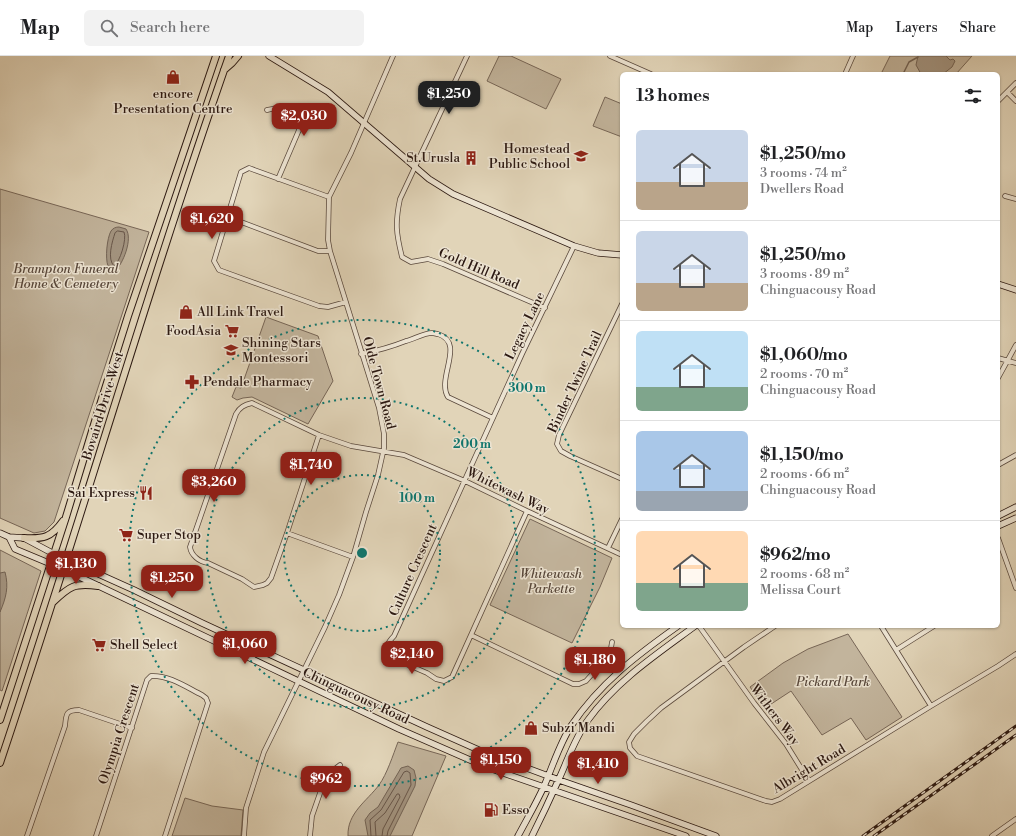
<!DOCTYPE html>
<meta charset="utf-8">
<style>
body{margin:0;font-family:"Libre Bodoni",serif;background:#f2f2f2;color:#202124;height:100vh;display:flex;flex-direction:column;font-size:15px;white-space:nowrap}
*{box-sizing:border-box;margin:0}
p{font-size:13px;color:#757577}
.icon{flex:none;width:22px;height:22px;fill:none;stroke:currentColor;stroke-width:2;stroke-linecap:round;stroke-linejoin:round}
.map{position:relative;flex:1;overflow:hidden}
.drawer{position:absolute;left:620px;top:16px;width:380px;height:556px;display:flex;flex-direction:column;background:#fff;border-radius:6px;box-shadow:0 1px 3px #0004}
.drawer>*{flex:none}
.price{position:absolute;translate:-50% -34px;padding:0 9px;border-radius:8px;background:#8f2418;color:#fff;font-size:13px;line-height:26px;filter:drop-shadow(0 1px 2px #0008)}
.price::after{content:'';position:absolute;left:50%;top:24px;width:12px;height:9px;margin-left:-6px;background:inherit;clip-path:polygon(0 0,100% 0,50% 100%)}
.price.current{background:#222;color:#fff}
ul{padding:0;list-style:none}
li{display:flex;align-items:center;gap:12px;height:100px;padding:0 16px}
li+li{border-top:1px solid #e0e0e0}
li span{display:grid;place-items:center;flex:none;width:112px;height:80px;border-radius:6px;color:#555}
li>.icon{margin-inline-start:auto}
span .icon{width:48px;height:48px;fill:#fffc;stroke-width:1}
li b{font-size:17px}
h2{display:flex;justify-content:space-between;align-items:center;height:48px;padding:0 16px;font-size:17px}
header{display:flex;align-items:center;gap:24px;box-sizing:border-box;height:56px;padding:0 20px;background:#fff;border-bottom:1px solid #e0e0e0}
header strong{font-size:19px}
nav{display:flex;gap:22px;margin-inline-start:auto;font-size:14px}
.search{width:280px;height:36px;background:#f2f2f2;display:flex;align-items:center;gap:10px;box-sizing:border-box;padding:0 14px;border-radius:6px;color:#757577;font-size:15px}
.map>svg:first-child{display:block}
</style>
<header>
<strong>Map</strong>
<div class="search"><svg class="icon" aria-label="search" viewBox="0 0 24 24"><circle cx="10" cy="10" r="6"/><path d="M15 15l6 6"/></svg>Search here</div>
<nav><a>Map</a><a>Layers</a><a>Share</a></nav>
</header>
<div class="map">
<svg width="1016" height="780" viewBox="0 0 1016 780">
<rect width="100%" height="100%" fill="#e1d4b8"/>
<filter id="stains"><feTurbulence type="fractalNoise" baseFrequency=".005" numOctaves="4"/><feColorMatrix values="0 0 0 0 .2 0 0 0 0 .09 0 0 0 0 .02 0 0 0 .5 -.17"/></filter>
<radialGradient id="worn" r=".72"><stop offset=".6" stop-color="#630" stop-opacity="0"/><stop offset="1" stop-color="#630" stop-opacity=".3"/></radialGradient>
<path fill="#c2b49c" stroke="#776657" d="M 499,0 L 511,0 L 561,23 L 546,53 L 487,25 Z
M 890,0 L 972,0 L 956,18 L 881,18 Z
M 605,41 L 622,48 L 622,81 L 593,70 Z
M 0,133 L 149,176 L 54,466 L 45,475 L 34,477 L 0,462 Z
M 266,261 L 318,280 L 333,325 L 308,368 L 252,341 L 243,342 L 237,344 L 232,341 L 236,331 L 241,332 Z
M 530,463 L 612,502 L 600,531 L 572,587 L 490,549 Z
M 0,494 L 41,515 L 2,635 L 0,634 Z
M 848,578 L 902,661 L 866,684 L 851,662 L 822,679 L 791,635 L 765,652 L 750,631 L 783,607 L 808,593 Z
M 398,686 L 446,700 L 412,780 L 348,780 C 347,757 367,745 379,729 C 387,718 393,699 398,686 Z
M 185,742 L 212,750 L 243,754 L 241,780 L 172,780 Z"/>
<path fill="#a39480" stroke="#736354" d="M 918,0 L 946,0 L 950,4 L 953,3 L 955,5 L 952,11 L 943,18 L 921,18 L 916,9 Z
M 119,171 L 126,173 C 133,183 123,208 115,215 C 112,214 109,213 108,210 C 105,202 107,182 111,175 C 113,172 116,171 119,171 Z
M 5,516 C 9,531 6,542 0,556 L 0,517 Z
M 408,710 L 414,714 L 416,722 L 415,730 L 390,780 L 368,780 L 365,764 L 370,757 L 378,751 L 401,712 Z"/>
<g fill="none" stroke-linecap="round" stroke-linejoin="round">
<path stroke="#685649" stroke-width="1" d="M 118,175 L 124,176 C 127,183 120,206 114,210 C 107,203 112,186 115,177 Z
M 371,780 L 370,764 L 381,754 L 404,716 L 407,715 L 410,717 L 411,729 L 388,775 L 387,780
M 376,780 L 375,766 L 385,757 L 397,738 L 399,738 L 400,741 L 383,773 L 382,780"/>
<path stroke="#736354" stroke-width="1.5" d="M 903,18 L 909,6 L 918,1"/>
<defs>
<path id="street" d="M 467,0 L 400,143 C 395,167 396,177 402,201 L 411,206 L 428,203 L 443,208 L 545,252
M 610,0 L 651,18
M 845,18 L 853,0
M 1007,36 L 1016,45
M 998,45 L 1016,27
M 267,54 C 271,53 277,52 281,53 C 291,56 300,63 299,74 L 278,123
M 1005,140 L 1016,143
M 329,141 L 249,112 L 241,116 L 214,205 L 219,214 L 319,250 L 328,251 L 346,246
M 228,161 L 318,195 L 330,195
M 622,248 L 559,379 L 557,388 L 561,395 L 570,400 L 622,423
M 361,298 C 376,295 391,291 406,285 C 414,283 424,277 432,277 C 434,277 436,278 438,278 C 466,287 436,322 448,341 L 493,362
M 998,302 L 1016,307
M 998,322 L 1016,289
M 319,379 L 287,477 L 271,522 L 267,527 L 263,529 L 254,531 L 242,523 L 208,507 C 199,506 191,499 190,491 L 236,358 C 240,351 244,349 252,347 L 319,379 L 351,390 L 404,399 L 465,425 L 527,455 L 622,499
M 998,409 L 1016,399
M 527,455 L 452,621 L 444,625 L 436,623 L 427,617 L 390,601 C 385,592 387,587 394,580 L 522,298 L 574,190
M 287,477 L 353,501
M 998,482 L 1016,532
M 608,492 L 622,463
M 699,570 L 754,647 L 786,688 L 809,725
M 775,570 L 744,591 L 661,652 L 647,665 L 634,678 L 629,686 L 630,692 L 637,700 L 766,745 L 772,746 L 780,743 L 931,650 L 998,610 L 1016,598
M 881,570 L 931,650
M 471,579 L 573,628 L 579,628 L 586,625 L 610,598 L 612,586
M 896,594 L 934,570
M 27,780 L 65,670 C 66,658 66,654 79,654 L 132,672
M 96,780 L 147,624 L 151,620 C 169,619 186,631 202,639 L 206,642 L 208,647 L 165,780
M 244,780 L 246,752 L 264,696 L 325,571 L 339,539 L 353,501 L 366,456 L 378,419 L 384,392 L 384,378 L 379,352 L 330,195 L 328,184 L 329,141 L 351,97 L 393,0
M 310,780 L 312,760 L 326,720 L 340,709
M 992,780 L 1016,763"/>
<path id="secondary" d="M 269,0 L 328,36 L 429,123 L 453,138 L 574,190 L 598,197 L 622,199
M 998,228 L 1016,234
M 998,460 L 1016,451
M 998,470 L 1016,462
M 0,477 L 9,481 L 24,482 L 54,498 L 134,534 L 202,567 L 427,671 L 481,695 L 559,724 L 631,749 L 716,780
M 9,481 L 15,493 L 63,513 L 399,673 L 486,711 L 686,780
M 518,780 C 527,763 537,746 545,728 C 553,709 560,687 571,670 C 600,627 637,599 678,570
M 532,780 C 541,762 550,743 558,725 C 568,704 574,683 588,664 C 616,625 657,598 695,570"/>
<path id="primary" d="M 224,14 L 232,7 L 238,0
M 24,482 C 43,483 51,482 63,465
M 53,546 C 70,530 74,527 98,530
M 0,664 L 66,461 L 99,352 L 128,260 L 216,0
M 0,707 C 79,472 147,234 229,0"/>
</defs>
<use href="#street" stroke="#59483c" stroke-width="5.5"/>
<use href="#secondary" stroke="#2c1912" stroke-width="7"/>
<use href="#primary" stroke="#2c1912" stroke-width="8"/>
<use href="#street" stroke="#ece3d1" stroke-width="4"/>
<use href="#secondary" stroke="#ece3d1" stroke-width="5.5"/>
<use href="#primary" stroke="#e1d4b8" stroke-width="6"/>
<defs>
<path id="rail" d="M 863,780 L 1016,670
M 874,780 L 1016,679"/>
</defs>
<use href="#rail" stroke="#2c1912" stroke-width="3"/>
<use href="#rail" stroke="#ece3d1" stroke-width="1.5" stroke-dasharray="4.5" stroke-linecap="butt"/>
</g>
<g fill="none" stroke="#0f766e" stroke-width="2" stroke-dasharray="2 4">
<circle cx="362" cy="497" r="78"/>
<circle cx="362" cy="497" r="155"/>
<circle cx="362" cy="497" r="233"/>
</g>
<defs>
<symbol id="shop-bare" viewBox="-9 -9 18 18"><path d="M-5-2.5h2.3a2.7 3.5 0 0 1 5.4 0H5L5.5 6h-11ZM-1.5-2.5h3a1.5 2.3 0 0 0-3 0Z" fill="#8f2418" stroke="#ece3d1" stroke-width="2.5" paint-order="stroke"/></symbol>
<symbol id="school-bare" viewBox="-9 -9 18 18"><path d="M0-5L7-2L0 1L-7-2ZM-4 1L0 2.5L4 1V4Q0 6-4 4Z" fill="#8f2418" stroke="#ece3d1" stroke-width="2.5" paint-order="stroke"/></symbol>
<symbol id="building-bare" viewBox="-9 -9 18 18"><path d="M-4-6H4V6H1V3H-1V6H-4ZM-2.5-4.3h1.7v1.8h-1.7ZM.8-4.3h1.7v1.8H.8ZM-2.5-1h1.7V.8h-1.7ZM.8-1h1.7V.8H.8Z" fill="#8f2418" stroke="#ece3d1" stroke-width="2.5" paint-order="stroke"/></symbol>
<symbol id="supermarket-bare" viewBox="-9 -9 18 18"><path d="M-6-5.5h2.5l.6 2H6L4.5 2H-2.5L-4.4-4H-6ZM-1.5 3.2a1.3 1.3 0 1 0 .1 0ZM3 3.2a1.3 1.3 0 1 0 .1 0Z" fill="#8f2418" stroke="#ece3d1" stroke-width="2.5" paint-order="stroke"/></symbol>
<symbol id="pharmacy-bare" viewBox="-9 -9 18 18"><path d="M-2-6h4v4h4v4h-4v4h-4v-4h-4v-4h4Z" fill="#8f2418" stroke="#ece3d1" stroke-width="2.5" paint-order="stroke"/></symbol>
<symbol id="restaurant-bare" viewBox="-9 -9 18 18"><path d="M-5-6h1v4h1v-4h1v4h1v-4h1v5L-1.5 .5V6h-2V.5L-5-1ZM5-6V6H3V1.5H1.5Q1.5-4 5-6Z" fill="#8f2418" stroke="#ece3d1" stroke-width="2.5" paint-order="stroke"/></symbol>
<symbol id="fuel-bare" viewBox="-9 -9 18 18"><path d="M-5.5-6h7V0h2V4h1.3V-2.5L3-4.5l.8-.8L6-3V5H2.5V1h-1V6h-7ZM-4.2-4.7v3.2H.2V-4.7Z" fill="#8f2418" stroke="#ece3d1" stroke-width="2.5" paint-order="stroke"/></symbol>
</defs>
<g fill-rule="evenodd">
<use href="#shop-bare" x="163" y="11" width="20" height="20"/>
<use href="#school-bare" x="571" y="90" width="20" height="20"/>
<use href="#building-bare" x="461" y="92" width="20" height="20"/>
<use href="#shop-bare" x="176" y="246" width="20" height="20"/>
<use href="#supermarket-bare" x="222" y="265" width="20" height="20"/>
<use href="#school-bare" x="221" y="284" width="20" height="20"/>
<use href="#pharmacy-bare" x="182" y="316" width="20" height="20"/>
<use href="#restaurant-bare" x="136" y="427" width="20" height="20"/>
<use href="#supermarket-bare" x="116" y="469" width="20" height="20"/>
<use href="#supermarket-bare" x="89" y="579" width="20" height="20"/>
<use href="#shop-bare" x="521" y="662" width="20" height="20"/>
<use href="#fuel-bare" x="481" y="744" width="20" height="20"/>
</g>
<g text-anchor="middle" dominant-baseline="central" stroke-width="3" stroke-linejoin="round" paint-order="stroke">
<g font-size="13" fill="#2c1912" stroke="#ece3d1" text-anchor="start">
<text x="173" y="38" text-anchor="middle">encore<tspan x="173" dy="15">Presentation Centre</tspan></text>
<text x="570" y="93" text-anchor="end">Homestead<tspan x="570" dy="15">Public School</tspan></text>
<text x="460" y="102" text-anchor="end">St.Urusla</text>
<text x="197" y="256">All Link Travel</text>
<text x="221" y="275" text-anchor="end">FoodAsia</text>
<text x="242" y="287">Shining Stars<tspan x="242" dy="15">Montessori</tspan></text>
<text x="203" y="326">Pendale Pharmacy</text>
<text x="135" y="437" text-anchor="end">Sai Express</text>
<text x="137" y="479">Super Stop</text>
<text x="110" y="589">Shell Select</text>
<text x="542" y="672">Subzi Mandi</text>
<text x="502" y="754">Esso</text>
</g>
<g font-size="13" font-style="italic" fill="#59483b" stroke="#ece3d1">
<text x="66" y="213">Brampton Funeral<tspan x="66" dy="15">Home &amp; Cemetery</tspan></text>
<text x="551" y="518">Whitewash<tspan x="551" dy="15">Parkette</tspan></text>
<text x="833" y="626">Pickard Park</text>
</g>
<g font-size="13" fill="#2c1912" stroke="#ece3d1">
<text transform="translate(479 213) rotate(23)">Gold Hill Road</text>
<text transform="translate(525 270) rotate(-64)">Legacy Lane</text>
<text transform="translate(575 326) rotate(-65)">Binder Twine Trail</text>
<text transform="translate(379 327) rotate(75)">Olde Town Road</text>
<text transform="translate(103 350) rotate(-73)">Bovaird Drive West</text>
<text transform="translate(508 435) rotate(26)">Whitewash Way</text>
<text transform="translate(413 514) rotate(-66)">Culture Crescent</text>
<text transform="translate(356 640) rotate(25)">Chinguacousy Road</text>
<text transform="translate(775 659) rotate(53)">Withers Way</text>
<text transform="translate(119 678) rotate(-72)">Olympia Crescent</text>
<text transform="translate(809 713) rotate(-31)">Albright Road</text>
</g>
</g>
<circle cx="362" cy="497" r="6" fill="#0f766e" stroke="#ece3d1" stroke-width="2"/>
<g font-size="12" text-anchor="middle" font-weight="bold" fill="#0f766e" stroke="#ece3d1" stroke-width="3" stroke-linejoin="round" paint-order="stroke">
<text x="527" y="336">300 m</text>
<text x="472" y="392">200 m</text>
<text x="417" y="446">100 m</text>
</g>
<rect width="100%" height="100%" filter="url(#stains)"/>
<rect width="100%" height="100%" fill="url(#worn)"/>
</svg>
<b class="price current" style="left:449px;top:59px">$1,250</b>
<b class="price" style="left:304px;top:81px">$2,030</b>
<b class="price" style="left:212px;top:184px">$1,620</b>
<b class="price" style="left:311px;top:430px">$1,740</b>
<b class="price" style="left:214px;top:447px">$3,260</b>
<b class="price" style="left:76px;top:529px">$1,130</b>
<b class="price" style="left:172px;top:543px">$1,250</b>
<b class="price" style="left:245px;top:609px">$1,060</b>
<b class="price" style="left:412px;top:619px">$2,140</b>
<b class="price" style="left:595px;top:625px">$1,180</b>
<b class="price" style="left:501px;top:725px">$1,150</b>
<b class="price" style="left:598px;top:729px">$1,410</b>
<b class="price" style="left:326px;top:744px">$962</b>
<section class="drawer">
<h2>13 homes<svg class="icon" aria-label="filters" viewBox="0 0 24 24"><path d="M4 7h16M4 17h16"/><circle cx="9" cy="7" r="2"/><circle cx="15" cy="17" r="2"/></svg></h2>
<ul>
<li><span style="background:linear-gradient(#c9d6e8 65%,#b9a48a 0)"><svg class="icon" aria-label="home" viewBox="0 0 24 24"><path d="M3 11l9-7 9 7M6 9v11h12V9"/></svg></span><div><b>$1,250/mo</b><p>3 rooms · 74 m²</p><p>Dwellers Road</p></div></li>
<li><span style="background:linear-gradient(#c9d6e8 65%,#b9a48a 0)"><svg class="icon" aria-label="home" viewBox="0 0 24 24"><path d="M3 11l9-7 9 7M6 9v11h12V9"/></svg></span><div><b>$1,250/mo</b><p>3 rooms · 89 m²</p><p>Chinguacousy Road</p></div></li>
<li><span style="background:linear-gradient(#bfe0f5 70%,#7fa58c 0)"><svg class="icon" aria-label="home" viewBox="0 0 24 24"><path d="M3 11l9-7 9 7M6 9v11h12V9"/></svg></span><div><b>$1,060/mo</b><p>2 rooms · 70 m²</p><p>Chinguacousy Road</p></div></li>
<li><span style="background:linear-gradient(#a9c7e8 75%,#9aa5b1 0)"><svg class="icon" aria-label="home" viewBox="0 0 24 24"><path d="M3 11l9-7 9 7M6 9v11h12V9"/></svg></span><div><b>$1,150/mo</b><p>2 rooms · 66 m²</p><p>Chinguacousy Road</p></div></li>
<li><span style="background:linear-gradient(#ffd9b3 65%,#7fa58c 0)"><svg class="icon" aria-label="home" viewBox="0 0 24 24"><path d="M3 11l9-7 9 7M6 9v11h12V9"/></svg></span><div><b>$962/mo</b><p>2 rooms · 68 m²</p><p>Melissa Court</p></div></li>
</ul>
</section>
</div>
